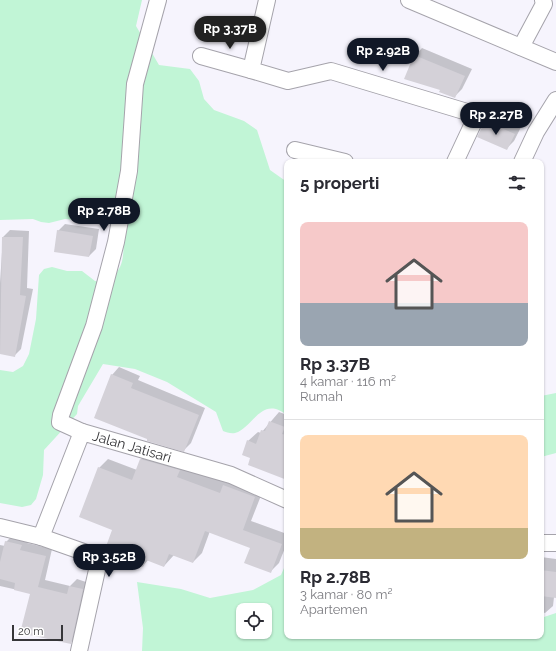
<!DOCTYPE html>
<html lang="id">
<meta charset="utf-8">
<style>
body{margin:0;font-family:Raleway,sans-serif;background:#f7f7f7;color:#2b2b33;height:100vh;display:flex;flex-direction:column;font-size:15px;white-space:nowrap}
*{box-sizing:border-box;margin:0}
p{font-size:13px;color:#7c7c81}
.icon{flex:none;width:22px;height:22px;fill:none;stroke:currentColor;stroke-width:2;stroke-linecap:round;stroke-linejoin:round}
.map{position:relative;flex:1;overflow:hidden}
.sheet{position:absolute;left:284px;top:159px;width:260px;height:480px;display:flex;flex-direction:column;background:#fff;border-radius:8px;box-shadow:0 1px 3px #0004}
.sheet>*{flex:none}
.tools{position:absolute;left:236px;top:603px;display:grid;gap:8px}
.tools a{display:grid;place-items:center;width:36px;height:36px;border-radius:8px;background:#fff;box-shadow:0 1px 3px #0004;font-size:20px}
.scale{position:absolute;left:12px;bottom:10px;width:51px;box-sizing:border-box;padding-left:4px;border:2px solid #363639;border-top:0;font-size:11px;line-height:14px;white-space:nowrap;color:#363639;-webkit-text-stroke:3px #fff;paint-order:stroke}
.price{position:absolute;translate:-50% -34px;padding:0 9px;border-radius:14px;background:#111827;color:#fff;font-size:13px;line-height:26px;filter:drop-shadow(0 1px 2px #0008)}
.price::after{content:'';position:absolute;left:50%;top:24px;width:12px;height:9px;margin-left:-6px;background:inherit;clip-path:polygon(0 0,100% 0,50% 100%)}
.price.on{background:#222;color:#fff}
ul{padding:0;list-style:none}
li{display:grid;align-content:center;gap:8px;height:212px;padding:0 16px}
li+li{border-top:1px solid #e1e1e2}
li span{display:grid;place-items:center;height:124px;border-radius:8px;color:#555}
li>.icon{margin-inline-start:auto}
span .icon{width:72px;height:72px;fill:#fffc;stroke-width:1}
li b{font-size:17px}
h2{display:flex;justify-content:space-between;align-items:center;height:48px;padding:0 16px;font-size:17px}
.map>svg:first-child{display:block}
</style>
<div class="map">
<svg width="556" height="651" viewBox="0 0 556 651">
<rect width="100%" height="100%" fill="#f6f4fd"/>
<path fill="#c1f5d6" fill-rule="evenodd" d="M 0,0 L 142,0 L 136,26 L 159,65 L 190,69 L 199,81 L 204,99 L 214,110 L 244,121 L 257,130 L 270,170 L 287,182 L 287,415 C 261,395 254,427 235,433 C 231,434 226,432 223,431 L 216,412 L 167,382 L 135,369 L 103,364 L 78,406 L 77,414 L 44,450 L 43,475 L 36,499 L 31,505 L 22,507 L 0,503 L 0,370 L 13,372 L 23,366 L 29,354 L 36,319 L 39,275 L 44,269 L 52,267 L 67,271 L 82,271 L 95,281 L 103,282 C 107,279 113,276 116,273 C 127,261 123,238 122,223 L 65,219 L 49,223 L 41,222 L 33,219 L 0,220 Z
M 556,393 L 556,453 L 541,457 L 541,396 Z
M 287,561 L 287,636 L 541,636 L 541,618 L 556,613 L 556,651 L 142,651 L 143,628 L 137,582 L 181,589 L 210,598 L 253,590 L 281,575 ZM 243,610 L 265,610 L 265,632 L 243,632 Z"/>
<path fill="#0003" d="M 422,48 L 472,69 L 462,89 L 455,96 L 442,90 L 415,56 Z
M 493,115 L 521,127 L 514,141 L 507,148 L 485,122 Z
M 65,224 L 99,229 L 96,249 L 89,256 L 58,231 Z
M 10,230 L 29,231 L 27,288 L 33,289 L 21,349 L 14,356 L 0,353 L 0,283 L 3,237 Z
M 119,367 L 140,376 L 138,380 L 205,408 L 191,443 L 184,450 L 112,375 Z
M 279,412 L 287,415 L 287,479 L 251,458 L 248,441 L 258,432 L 261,433 Z
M 150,450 L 186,467 L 227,483 L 233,476 L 264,488 L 251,521 L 287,534 L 287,543 L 279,563 L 270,572 L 251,547 L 210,531 L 202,553 L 193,562 L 174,555 L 164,566 L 148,560 L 143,566 L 99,468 L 108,459 L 137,470 L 141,459 Z
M 13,535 L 28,539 L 27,543 L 52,549 L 45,580 L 70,586 L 77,579 L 89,583 L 77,636 L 70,643 L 31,593 L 0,586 L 0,545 L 5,546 L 6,542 Z
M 541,557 L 556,559 L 556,597 L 554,597 L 553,606 L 545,613 L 541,612 Z"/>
<path fill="#d4d1d8" d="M 414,55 L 465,76 L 455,98 L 439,92 L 440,90 L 404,79 Z
M 485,121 L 515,134 L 507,150 L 477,137 Z
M 57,230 L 93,236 L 89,257 L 54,252 Z
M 2,237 L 23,237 L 20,295 L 26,296 L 15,357 L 0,354 Z
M 111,374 L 133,383 L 131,388 L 199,415 L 184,452 L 147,441 L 147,439 L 94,418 Z
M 269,421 L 285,427 L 282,434 L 287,435 L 287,480 L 248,465 L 250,458 L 242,455 L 247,440 L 256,444 L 261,430 L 265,431 Z
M 140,459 L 180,470 L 177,477 L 220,493 L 223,485 L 255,497 L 243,530 L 282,544 L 271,573 L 244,563 L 250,548 L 205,531 L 193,563 L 169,554 L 164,567 L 146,560 L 143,567 L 104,552 L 112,530 L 79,517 L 98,467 L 132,480 Z
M 5,541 L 22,545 L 20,550 L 46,556 L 38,587 L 67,594 L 69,586 L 83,589 L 71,644 L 20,633 L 30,594 L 14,590 L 15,583 L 0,579 L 0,562 Z
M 541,570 L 556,572 L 556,598 L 541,596 Z"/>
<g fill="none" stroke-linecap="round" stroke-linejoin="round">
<defs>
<g id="minor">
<path d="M 267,0 L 251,70 L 288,81 L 331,71 L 477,115 L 455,162"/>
<path d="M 409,0 L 556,62"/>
<path d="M 521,47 L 544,4 L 543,0"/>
<path d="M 201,56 L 251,70"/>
<path d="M 295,150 L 345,162"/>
<path d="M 522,162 L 536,132 L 556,100"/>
<path d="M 82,432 L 60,422 L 61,415 L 94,326 L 116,242 L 129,171 L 135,84 L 158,0"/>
<path id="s1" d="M 0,527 L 41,537 L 82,432 L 231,475 L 287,500"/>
<path d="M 41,537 L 95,556 L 99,561 L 79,651"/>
<path d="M 541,543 L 556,543"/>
</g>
</defs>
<use href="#minor" stroke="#a5a3ab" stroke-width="18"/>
<use href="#minor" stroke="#fff" stroke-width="16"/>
</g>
<g text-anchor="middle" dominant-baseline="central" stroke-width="4" stroke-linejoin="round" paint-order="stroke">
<g font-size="14" fill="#363639" stroke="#fff">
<text stroke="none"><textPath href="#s1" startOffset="207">Jalan Jatisari</textPath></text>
</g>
</g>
</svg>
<div class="tools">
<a><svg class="icon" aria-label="locate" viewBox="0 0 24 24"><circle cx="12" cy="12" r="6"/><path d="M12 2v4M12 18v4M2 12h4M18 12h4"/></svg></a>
</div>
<div class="scale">20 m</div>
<b class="price on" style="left:230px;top:50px">Rp 3.37B</b>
<b class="price" style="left:383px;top:72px">Rp 2.92B</b>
<b class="price" style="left:496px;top:136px">Rp 2.27B</b>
<b class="price" style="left:104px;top:232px">Rp 2.78B</b>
<b class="price" style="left:109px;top:578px">Rp 3.52B</b>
<section class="sheet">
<h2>5 properti<svg class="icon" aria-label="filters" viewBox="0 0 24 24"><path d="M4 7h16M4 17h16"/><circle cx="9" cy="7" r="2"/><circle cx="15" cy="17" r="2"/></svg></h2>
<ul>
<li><span style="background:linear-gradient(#f6c9c9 65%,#9aa5b1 0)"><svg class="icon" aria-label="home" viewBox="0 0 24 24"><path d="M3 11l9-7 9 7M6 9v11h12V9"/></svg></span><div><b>Rp 3.37B</b><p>4 kamar · 116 m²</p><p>Rumah</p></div></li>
<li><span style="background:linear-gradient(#ffd9b3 75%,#c2b280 0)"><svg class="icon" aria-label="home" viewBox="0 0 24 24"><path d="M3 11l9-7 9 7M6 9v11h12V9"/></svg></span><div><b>Rp 2.78B</b><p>3 kamar · 80 m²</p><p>Apartemen</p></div></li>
</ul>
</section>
</div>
